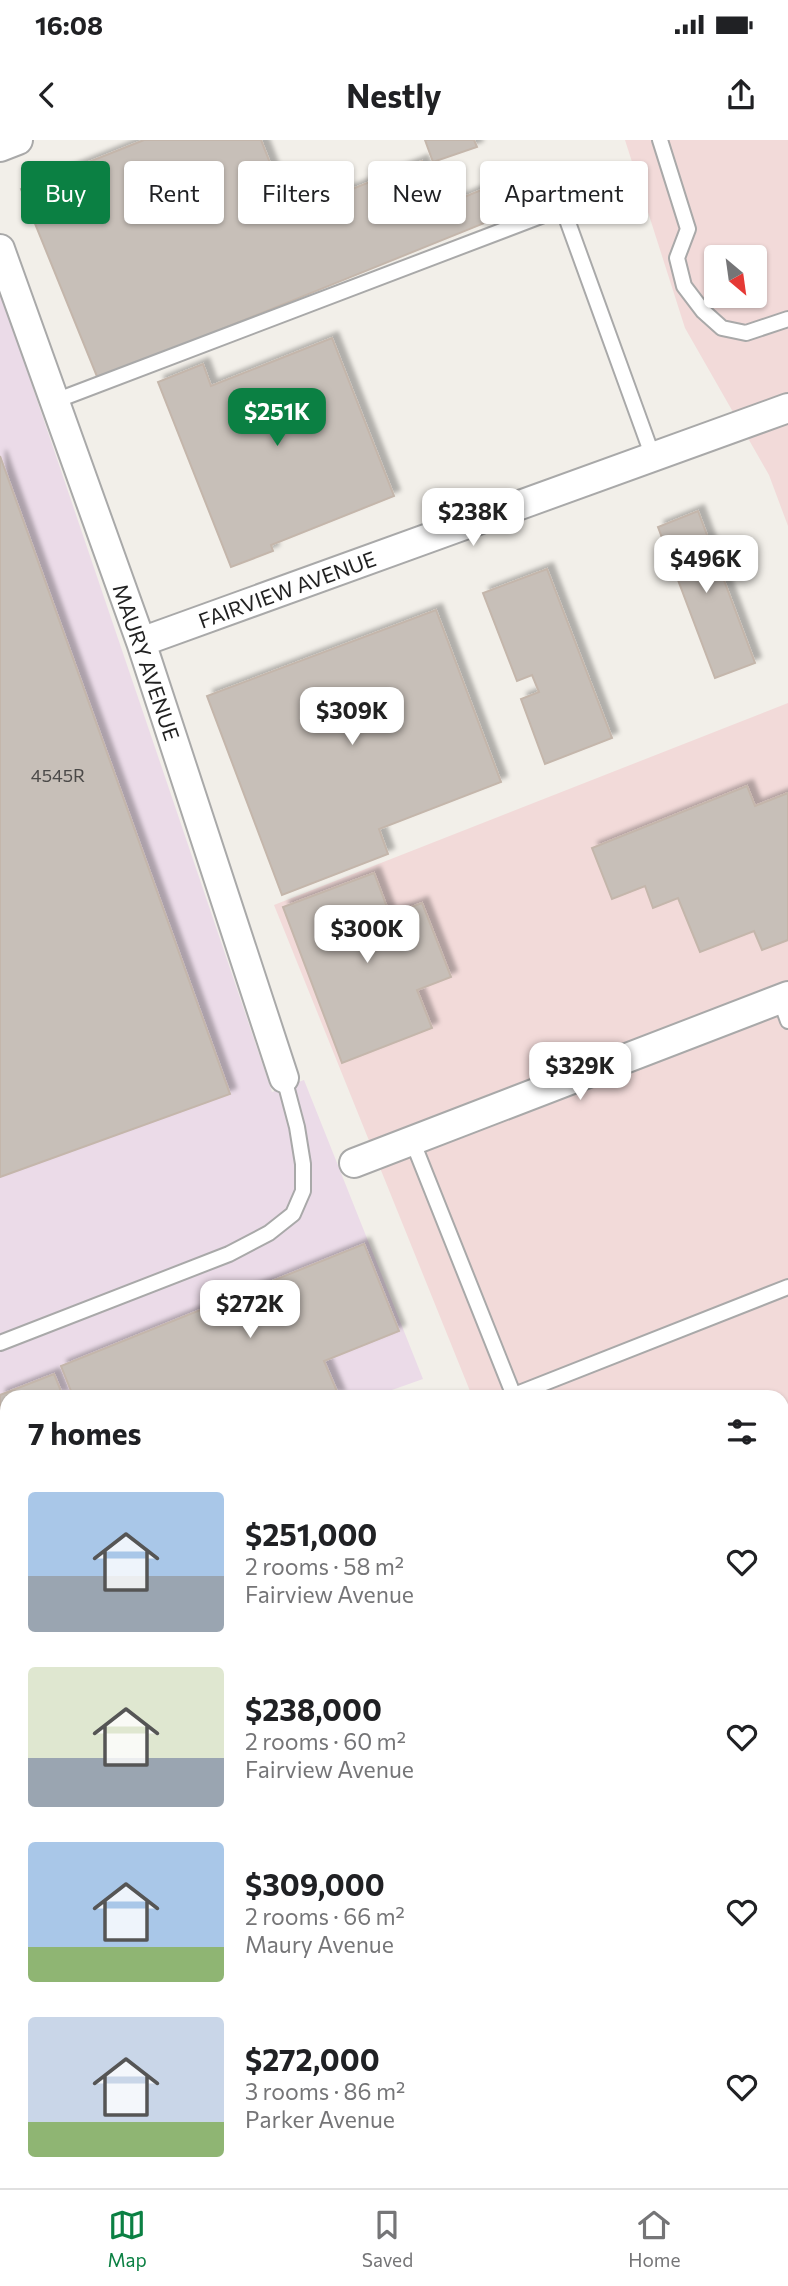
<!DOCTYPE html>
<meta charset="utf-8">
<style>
body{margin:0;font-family:Commissioner,sans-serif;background:#f2f2f2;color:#202124;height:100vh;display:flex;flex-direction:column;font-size:26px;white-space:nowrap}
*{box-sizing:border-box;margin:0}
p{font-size:23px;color:#757577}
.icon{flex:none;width:38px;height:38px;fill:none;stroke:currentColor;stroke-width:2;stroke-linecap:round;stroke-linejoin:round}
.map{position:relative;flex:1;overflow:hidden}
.panel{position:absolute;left:0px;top:1250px;width:789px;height:800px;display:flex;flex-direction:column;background:#fff;border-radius:21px 21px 0 0;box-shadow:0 2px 5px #0004}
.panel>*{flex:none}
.guide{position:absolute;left:21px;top:21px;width:747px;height:63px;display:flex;gap:14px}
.needle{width:46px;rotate:151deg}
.fabs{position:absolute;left:704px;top:105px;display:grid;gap:14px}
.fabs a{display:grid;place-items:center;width:63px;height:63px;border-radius:7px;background:#fff;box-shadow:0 2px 5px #0004;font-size:35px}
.price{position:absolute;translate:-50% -60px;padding:0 16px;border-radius:14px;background:#fff;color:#222;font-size:23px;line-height:46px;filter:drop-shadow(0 2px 4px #0008)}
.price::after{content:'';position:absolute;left:50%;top:42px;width:21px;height:16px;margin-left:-10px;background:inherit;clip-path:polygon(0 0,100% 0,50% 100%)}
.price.selected{background:#0b8043;color:#fff}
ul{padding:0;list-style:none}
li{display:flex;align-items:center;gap:21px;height:175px;padding:0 28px}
li span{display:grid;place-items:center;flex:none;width:196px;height:140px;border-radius:7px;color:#555}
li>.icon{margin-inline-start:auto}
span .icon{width:84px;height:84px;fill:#fffc;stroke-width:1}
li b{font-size:30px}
h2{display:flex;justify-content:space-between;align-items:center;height:84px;padding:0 28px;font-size:30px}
.tag{padding:0 24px;border-radius:7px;background:#fff;box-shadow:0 2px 5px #0004;font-size:24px;line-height:63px}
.tag.selected{background:#0b8043;color:#fff}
.status{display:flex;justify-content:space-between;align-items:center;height:49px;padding:0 35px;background:#fff;direction:ltr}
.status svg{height:19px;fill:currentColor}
header{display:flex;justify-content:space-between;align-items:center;height:91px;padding:0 28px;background:#fff;font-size:32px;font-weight:700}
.dock{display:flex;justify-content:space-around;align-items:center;height:98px;border-top:2px solid #e0e0e0;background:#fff;font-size:19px;color:#757577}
.dock a{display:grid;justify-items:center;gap:4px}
.dock .selected{color:#0b8043}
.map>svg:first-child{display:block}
</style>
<div class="status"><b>16:08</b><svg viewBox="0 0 49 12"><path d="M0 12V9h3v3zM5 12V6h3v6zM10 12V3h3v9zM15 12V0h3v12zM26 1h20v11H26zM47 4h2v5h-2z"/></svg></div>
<header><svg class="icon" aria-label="back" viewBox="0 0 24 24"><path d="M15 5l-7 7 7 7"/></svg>Nestly<svg class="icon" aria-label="share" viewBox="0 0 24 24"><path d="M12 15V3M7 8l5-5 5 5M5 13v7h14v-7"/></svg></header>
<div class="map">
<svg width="788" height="2048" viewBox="0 0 788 2048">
<defs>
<filter id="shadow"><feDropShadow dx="6" dy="-6" stdDeviation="2" flood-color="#0004"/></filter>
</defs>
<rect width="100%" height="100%" fill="#f2efe9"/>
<path fill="#f2dad9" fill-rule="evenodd" d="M 625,0 L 788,0 L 788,386 L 769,335 L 685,188 ZM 716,117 L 754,117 L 754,156 L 716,156 Z
M 788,563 L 788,1384 L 782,1386 L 782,1256 L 472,1256 L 274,765 Z"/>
<path fill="#ebdbe8" d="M 0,151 L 272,952 L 304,940 L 423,1239 L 375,1256 L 7,1256 L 7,1942 L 0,1940 Z
M 788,1464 L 788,2040 L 782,2040 L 782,1466 Z
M 223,2042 L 584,2042 L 551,2048 L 249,2048 Z"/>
<path fill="#cdebb0" d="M 0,2028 L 7,2029 L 7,2042 L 67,2042 L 95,2048 L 0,2048 Z"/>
<path fill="#add19e" d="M 0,1940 L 7,1942 L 7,2029 L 0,2028 Z
M 782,2040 L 788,2040 L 788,2048 L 551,2048 L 584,2042 L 782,2042 Z
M 67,2042 L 223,2042 L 249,2048 L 95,2048 Z"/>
<path fill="#c7bfb8" stroke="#c4b6ab" stroke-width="2" filter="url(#shadow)" d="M 144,0 L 261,0 L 290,74 L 422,21 L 440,67 L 523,33 L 534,63 L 98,239 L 21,49 Z
M 425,0 L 474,0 L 477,7 L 433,22 Z
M 332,198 L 394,356 L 271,405 L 273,411 L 231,427 L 158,242 L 203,224 L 211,246 Z
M 0,316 L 230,954 L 0,1037 Z
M 698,371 L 755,523 L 715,538 L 658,387 Z
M 547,429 L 612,598 L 545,624 L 521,559 L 539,552 L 532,535 L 517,541 L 483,453 Z
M 436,470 L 501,642 L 379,689 L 388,714 L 282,755 L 207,556 Z
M 747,646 L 755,666 L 788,653 L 788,800 L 762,810 L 754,791 L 700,812 L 678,758 L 653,768 L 645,746 L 612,759 L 592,708 Z
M 374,733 L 390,775 L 422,763 L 451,837 L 417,850 L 432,888 L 342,923 L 283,767 Z
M 364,1104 L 399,1191 L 324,1221 L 339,1256 L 73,1256 L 61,1226 Z
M 54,1234 L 63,1256 L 7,1256 L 7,1658 L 0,1660 L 0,1255 Z
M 788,1771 L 788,2026 L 782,2028 L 782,1773 Z
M 275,2042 L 430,2042 L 416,2048 L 300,2048 Z
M 434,2042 L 480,2042 L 466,2048 L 437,2048 Z"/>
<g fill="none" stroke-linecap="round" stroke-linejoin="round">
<defs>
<path id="lane" d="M 660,0 L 688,89 L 677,118 L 684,146 L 703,171 L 722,188 L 746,193 L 788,179
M 55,261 L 554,71 L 566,77 L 653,317
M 780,859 L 788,881
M 412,1000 L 514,1256
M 0,1203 L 229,1114 L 269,1093 L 293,1074 L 303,1051 L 303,1024 L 297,987 L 284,938
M 514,1255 L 788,1147
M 782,1581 L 788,1579"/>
<path id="street" d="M 0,7 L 18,0
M 0,109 L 141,502 L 284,938
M 141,502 L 788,268
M 354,1023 L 788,856
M 782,1429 L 788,1427
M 0,1727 L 7,1724"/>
</defs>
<use href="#lane" stroke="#a9a9a9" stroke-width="18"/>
<use href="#street" stroke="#a9a9a9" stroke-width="32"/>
<use href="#lane" stroke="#fff" stroke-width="14"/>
<use href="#street" stroke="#fff" stroke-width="28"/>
</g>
<g text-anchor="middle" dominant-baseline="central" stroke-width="6" stroke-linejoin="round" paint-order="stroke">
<g font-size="18" fill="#4b4948">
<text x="58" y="635">4545R</text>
</g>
<g font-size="21" fill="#222" stroke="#fff">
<text transform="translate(287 449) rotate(-20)">FAIRVIEW AVENUE</text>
<text transform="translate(147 522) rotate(71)">MAURY AVENUE</text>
</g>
</g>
</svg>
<div class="fabs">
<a><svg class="needle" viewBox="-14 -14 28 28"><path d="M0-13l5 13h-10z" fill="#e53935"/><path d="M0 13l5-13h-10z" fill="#757577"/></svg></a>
</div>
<b class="price selected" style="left:277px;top:308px">$251K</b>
<b class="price" style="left:473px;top:408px">$238K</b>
<b class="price" style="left:706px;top:455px">$496K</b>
<b class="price" style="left:352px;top:607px">$309K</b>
<b class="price" style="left:367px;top:825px">$300K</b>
<b class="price" style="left:580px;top:962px">$329K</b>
<b class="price" style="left:250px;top:1200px">$272K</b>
<div class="guide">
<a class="tag selected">Buy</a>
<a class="tag">Rent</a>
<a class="tag">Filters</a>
<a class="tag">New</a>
<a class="tag">Apartment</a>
</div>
<section class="panel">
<h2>7 homes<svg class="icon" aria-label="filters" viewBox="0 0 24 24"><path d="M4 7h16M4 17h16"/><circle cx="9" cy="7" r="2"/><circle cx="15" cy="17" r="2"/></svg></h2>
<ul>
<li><span style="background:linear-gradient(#a9c7e8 60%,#9aa5b1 0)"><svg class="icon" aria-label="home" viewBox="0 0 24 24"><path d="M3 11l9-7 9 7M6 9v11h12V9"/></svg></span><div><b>$251,000</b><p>2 rooms · 58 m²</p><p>Fairview Avenue</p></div><svg class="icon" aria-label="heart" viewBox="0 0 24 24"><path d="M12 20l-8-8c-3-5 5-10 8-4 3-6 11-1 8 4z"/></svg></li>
<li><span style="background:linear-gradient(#dfe7d0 65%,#9aa5b1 0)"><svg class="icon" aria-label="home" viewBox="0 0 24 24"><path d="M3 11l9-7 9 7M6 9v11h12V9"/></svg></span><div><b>$238,000</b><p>2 rooms · 60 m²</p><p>Fairview Avenue</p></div><svg class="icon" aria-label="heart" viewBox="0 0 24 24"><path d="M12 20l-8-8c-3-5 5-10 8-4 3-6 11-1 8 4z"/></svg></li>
<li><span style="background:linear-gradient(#a9c7e8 75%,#8fb573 0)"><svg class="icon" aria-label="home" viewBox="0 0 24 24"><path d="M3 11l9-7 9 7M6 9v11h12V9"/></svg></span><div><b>$309,000</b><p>2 rooms · 66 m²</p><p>Maury Avenue</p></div><svg class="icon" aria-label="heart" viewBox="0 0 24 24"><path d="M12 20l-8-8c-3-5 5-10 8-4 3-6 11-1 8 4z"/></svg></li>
<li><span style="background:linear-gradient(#c9d6e8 75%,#8fb573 0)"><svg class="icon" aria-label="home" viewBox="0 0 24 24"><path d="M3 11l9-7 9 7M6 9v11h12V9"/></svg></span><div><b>$272,000</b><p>3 rooms · 86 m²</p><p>Parker Avenue</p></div><svg class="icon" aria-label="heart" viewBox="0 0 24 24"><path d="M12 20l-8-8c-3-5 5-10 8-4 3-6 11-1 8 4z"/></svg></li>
</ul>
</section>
</div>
<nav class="dock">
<a class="selected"><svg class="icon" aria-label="map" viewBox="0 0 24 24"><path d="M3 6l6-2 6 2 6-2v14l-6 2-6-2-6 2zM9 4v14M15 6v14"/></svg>Map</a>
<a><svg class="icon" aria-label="saved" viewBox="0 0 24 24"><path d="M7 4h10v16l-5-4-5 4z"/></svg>Saved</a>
<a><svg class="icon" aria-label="home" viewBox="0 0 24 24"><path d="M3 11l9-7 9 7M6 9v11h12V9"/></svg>Home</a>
</nav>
